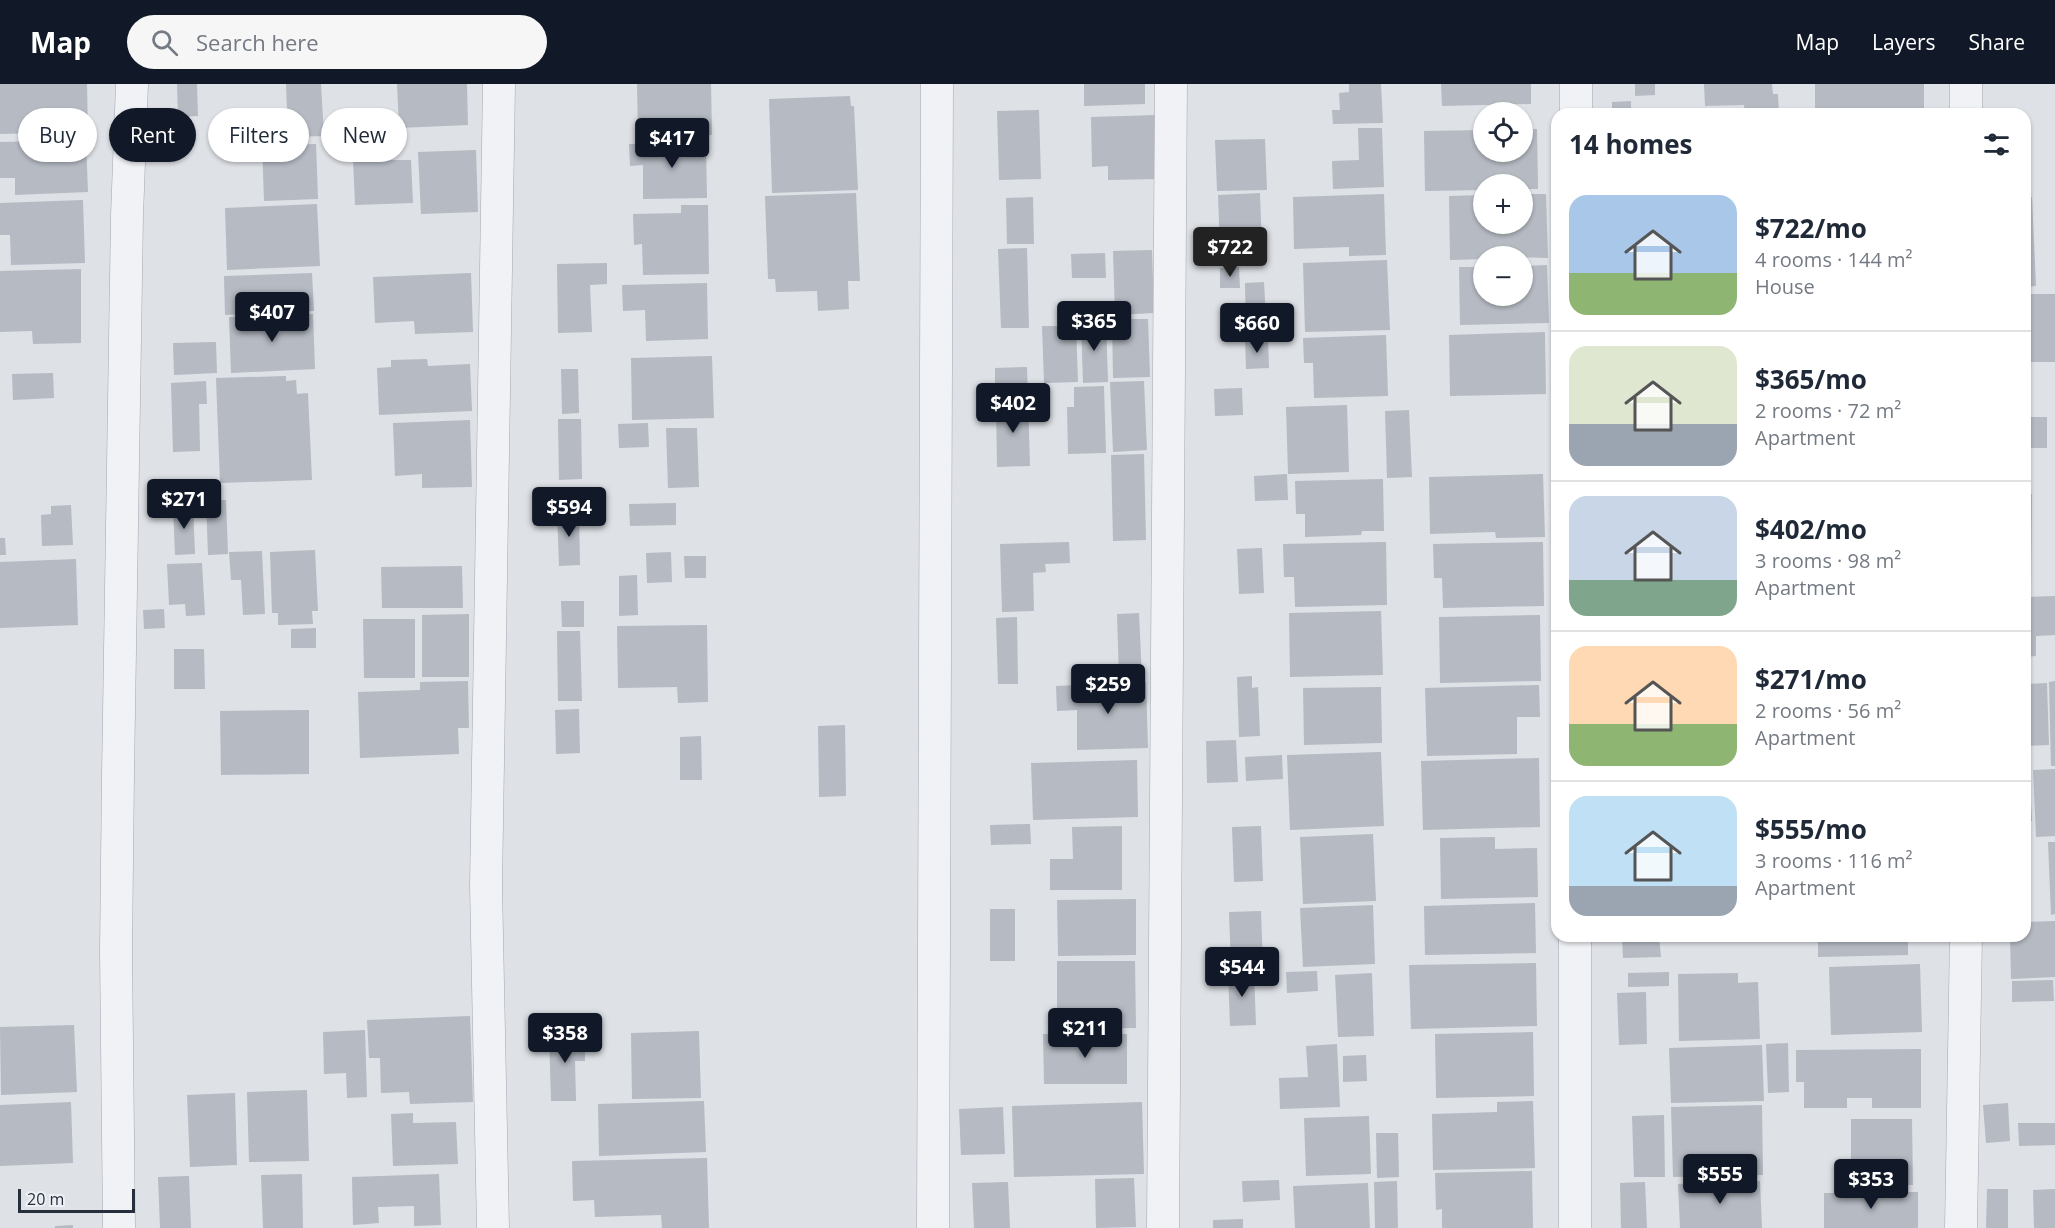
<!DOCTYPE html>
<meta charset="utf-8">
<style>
body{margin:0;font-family:"Open Sans",sans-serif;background:#f6f6f7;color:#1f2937;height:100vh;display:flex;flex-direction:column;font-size:22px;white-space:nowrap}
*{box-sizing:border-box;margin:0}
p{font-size:20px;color:#747a83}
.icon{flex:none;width:33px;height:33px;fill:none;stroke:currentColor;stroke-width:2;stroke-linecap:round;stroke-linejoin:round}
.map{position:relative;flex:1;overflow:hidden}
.details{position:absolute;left:1551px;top:24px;width:480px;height:834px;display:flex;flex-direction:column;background:#fff;border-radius:18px;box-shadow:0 2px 4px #0004}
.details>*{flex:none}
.hud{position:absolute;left:18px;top:24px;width:570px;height:54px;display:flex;gap:12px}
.controls{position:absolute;left:1473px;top:18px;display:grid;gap:12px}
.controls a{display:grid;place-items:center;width:60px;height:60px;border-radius:50%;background:#fff;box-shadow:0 2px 4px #0004;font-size:30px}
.scale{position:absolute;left:18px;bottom:15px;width:117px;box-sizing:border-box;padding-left:6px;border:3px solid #282f3c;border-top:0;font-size:16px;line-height:21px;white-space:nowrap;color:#282f3c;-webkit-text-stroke:4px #edf0f4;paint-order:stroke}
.price{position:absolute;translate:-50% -51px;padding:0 14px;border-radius:6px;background:#111827;color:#fff;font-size:20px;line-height:39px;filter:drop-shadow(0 2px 3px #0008)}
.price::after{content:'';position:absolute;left:50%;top:36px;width:18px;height:14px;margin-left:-9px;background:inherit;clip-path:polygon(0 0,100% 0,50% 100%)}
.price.selected{background:#222;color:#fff}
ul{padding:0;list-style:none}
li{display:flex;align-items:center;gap:18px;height:150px;padding:0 18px}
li+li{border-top:2px solid #e0e1e3}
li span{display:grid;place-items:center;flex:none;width:168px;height:120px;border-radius:18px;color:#555}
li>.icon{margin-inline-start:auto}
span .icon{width:72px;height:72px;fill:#fffc;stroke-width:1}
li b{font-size:26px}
h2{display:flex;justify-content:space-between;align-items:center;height:72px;padding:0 18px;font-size:26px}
.chip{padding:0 21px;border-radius:27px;background:#fff;box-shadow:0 2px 4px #0004;font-size:21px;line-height:54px}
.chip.selected{background:#111827;color:#fff}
header{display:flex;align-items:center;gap:36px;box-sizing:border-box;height:84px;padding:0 30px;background:#111827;color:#fff}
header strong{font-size:28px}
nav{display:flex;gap:33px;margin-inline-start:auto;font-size:21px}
.search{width:420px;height:54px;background:#f6f6f7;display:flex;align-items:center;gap:15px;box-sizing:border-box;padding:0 21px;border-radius:33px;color:#747a83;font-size:22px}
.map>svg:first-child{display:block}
</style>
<header>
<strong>Map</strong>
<div class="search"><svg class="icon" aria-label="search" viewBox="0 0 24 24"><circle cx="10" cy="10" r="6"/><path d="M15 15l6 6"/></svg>Search here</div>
<nav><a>Map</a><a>Layers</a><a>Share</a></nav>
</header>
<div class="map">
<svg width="2055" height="1144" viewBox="0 0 2055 1144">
<rect width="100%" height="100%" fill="#dee1e6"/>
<path fill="#b5bac3" d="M 0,0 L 87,0 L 88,48 L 0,50 Z
M 177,0 L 197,0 L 198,32 L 178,33 Z
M 286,0 L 321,0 L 324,52 L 288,53 Z
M 397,0 L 467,0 L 468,41 L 399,44 Z
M 637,0 L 711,0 L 712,51 L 638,53 Z
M 1084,0 L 1145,0 L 1145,20 L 1084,22 Z
M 1349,0 L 1381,0 L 1383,39 L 1333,40 L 1332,26 L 1340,26 L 1339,9 L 1349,8 Z
M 1441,0 L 1531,0 L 1531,20 L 1442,22 Z
M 1635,0 L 1655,0 L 1655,11 L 1635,12 Z
M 1704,0 L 1772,0 L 1773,10 L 1778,10 L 1779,30 L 1745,30 L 1744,21 L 1705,22 Z
M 1815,0 L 1924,0 L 1924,25 L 1815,27 Z
M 850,12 L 851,22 L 854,22 L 858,106 L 772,109 L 769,15 Z
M 1631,17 L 1631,30 L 1612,30 L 1612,18 Z
M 1039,26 L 1041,95 L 999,96 L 997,27 Z
M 1156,31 L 1158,95 L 1108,96 L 1108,82 L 1092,83 L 1091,33 Z
M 1358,44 L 1382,44 L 1384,103 L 1333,105 L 1332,77 L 1359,76 Z
M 1537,45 L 1538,105 L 1522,105 L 1522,100 L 1484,100 L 1484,106 L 1425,107 L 1424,47 L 1484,46 L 1484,68 L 1522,68 L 1522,46 Z
M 389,50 L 391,76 L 411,76 L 413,119 L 355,121 L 352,51 Z
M 1265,55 L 1267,106 L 1217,107 L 1215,56 Z
M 86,56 L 88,108 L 15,111 L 15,94 L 0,94 L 0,58 Z
M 706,58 L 707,114 L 643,115 L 643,81 L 630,82 L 629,60 Z
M 316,60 L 318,115 L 264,117 L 262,62 Z
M 476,66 L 478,128 L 421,130 L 418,68 Z
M 856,109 L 860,197 L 848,197 L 849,225 L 818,227 L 817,207 L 776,208 L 775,195 L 768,195 L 765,112 Z
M 1260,109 L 1262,166 L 1220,167 L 1218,111 Z
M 1384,110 L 1386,171 L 1349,172 L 1349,163 L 1294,165 L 1293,113 Z
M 1522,110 L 1546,110 L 1548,174 L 1484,172 L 1484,175 L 1450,176 L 1449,112 L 1484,111 L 1484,140 L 1522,140 Z
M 1033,113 L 1034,160 L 1007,160 L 1006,114 Z
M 2025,113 L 2032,113 L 2036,202 L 2025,203 Z
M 83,116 L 85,179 L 11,181 L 10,151 L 0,151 L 0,119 Z
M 317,120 L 320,182 L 227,186 L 225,124 Z
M 681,121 L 708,121 L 709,190 L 643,191 L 642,160 L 634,161 L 633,130 L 681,129 Z
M 1027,164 L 1029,244 L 1001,244 L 998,165 Z
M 1152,166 L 1154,229 L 1115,231 L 1113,167 Z
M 1105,169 L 1106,194 L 1072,194 L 1071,170 Z
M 1387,176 L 1390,246 L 1305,248 L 1303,179 Z
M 607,179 L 607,200 L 590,201 L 592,248 L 558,249 L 557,180 Z
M 1547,181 L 1549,239 L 1460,241 L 1459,183 L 1484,183 L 1484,212 L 1522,212 L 1522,182 Z
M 1239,183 L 1240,204 L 1220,204 L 1220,184 Z
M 81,185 L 81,259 L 33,260 L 32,247 L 0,248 L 0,187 Z
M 312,189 L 314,227 L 225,231 L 224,192 Z
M 471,189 L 473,248 L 415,250 L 414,237 L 375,239 L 373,193 Z
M 1264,198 L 1267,252 L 1246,253 L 1245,199 Z
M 707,199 L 708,255 L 646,257 L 645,226 L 623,227 L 622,201 Z
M 2025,210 L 2055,210 L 2055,278 L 2025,278 Z
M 313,230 L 315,285 L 231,289 L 229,233 Z
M 1112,235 L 1148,235 L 1150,293 L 1113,294 Z
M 1106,237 L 1108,298 L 1083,299 L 1081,238 Z
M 1042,242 L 1076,242 L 1078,298 L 1044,299 Z
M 1545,248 L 1546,310 L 1450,312 L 1449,251 Z
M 1386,251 L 1388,312 L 1314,314 L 1313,279 L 1304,279 L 1303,254 Z
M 1268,254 L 1269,284 L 1246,285 L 1245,255 Z
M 216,258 L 217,289 L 174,291 L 173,259 Z
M 712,272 L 714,334 L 632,336 L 631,274 Z
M 427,275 L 428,282 L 470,280 L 472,327 L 379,331 L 377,284 L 391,283 L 391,276 Z
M 1027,283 L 1028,314 L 995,315 L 995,284 Z
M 561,285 L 578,285 L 579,329 L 562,330 Z
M 53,289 L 54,314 L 13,316 L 12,290 Z
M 286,292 L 286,297 L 296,296 L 297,310 L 308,309 L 312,396 L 220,399 L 216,294 Z
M 206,297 L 207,320 L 199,320 L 200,367 L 173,368 L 171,299 Z
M 1144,297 L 1147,366 L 1113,368 L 1110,298 Z
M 1104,302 L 1106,369 L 1068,370 L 1067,323 L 1074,323 L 1074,303 Z
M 1242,304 L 1243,331 L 1215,332 L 1214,305 Z
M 1028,316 L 1030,382 L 997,383 L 996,317 Z
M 1347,321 L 1349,388 L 1288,390 L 1286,323 Z
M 1409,326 L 1412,393 L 1387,394 L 1385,327 Z
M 2025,333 L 2047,333 L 2047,364 L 2025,364 Z
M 558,335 L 581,335 L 582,395 L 559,396 Z
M 470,336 L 472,403 L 422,404 L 422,390 L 395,392 L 393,339 Z
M 648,339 L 649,363 L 619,364 L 618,340 Z
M 666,344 L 697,344 L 699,403 L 668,404 Z
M 1144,370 L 1146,456 L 1113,457 L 1111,371 Z
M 1287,390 L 1288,416 L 1255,417 L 1254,392 Z
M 1543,390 L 1545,453 L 1496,454 L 1495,448 L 1430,450 L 1429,393 Z
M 1383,395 L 1384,447 L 1362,447 L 1361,451 L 1305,453 L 1305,430 L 1296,430 L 1295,397 Z
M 2025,410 L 2032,410 L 2031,512 L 2025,512 Z
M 226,416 L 228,470 L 208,471 L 206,417 Z
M 676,419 L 676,441 L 630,442 L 629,420 Z
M 71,421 L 73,461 L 42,462 L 41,431 L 51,430 L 51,422 Z
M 193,421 L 195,470 L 175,471 L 173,422 Z
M 557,426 L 579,426 L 580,481 L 559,482 Z
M 0,454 L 5,454 L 6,471 L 0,471 Z
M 1069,458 L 1070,479 L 1045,480 L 1046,488 L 1033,489 L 1034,527 L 1002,528 L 1000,460 Z
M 1386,458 L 1387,521 L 1295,523 L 1294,493 L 1284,493 L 1283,460 Z
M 1543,458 L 1544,522 L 1443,524 L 1442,494 L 1434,494 L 1433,460 Z
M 1262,464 L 1264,509 L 1239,510 L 1237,465 Z
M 315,466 L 318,527 L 312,527 L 313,540 L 278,541 L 278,529 L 272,529 L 270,468 Z
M 262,467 L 265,530 L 243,531 L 241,496 L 231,496 L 229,468 Z
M 671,468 L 672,498 L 647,499 L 646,469 Z
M 684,472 L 706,472 L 706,494 L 685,494 Z
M 76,475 L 78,541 L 0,544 L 0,478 Z
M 202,479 L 205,531 L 186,532 L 185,520 L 169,521 L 167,480 Z
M 462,482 L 463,524 L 382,524 L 381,483 Z
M 637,491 L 638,531 L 619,532 L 619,492 Z
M 2055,512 L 2055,551 L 2036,552 L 2036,572 L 2025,573 L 2025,513 Z
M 561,517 L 584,517 L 584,543 L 562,543 Z
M 164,525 L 165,544 L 144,545 L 143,526 Z
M 1381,527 L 1383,591 L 1290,593 L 1289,529 Z
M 1139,529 L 1142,594 L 1119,594 L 1117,530 Z
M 469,530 L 469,593 L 422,593 L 422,531 Z
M 1540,531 L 1541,597 L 1440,599 L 1439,533 Z
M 1017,533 L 1018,600 L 998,600 L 996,534 Z
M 363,535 L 415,535 L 415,594 L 364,594 Z
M 707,541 L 708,618 L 678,619 L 677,603 L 618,604 L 617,542 Z
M 316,544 L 316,564 L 291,564 L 291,545 Z
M 557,547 L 580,547 L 582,617 L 558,617 Z
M 174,565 L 204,565 L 205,605 L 174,605 Z
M 1252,592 L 1252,604 L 1258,603 L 1260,652 L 1239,653 L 1237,593 Z
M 468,597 L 469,644 L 458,644 L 459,670 L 360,674 L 358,608 L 420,606 L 420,598 Z
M 2055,597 L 2055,682 L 2051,682 L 2049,598 Z
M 1146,598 L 1148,664 L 1077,666 L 1077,626 L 1057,627 L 1056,602 Z
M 2047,599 L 2049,661 L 2025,662 L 2025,600 Z
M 1539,601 L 1540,633 L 1517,633 L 1517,670 L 1427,672 L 1425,604 Z
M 1381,603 L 1382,659 L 1304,661 L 1303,604 Z
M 579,625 L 580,669 L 556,670 L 555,626 Z
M 309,626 L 309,690 L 221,691 L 220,627 Z
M 845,641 L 846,712 L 819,713 L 818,642 Z
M 701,652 L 702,696 L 680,696 L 680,653 Z
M 1236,656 L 1238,698 L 1207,699 L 1206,657 Z
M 2025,666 L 2028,666 L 2032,737 L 2025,737 Z
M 1381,668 L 1384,742 L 1290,746 L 1287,671 Z
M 1282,671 L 1283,695 L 1246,697 L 1245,673 Z
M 1539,674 L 1540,743 L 1423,746 L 1421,677 Z
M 1137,676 L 1138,733 L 1033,736 L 1031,679 Z
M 2055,685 L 2055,752 L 2036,753 L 2033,686 Z
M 1030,740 L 1031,760 L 991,761 L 990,741 Z
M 1122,742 L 1122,806 L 1050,806 L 1050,775 L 1073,775 L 1072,743 Z
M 1261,742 L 1263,797 L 1234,798 L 1232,743 Z
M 1373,750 L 1376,817 L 1303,820 L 1300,753 Z
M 1495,753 L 1495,765 L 1537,764 L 1538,813 L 1441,815 L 1440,754 Z
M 2048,758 L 2055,758 L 2055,830 L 2051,831 Z
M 1136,815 L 1136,871 L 1058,872 L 1057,816 Z
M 1535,819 L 1536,869 L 1425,871 L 1424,822 Z
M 1373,821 L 1375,880 L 1303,883 L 1300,824 Z
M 990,825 L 1015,825 L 1015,877 L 990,877 Z
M 1261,827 L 1263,883 L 1231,884 L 1229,828 Z
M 2055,837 L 2055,893 L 2011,895 L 2010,852 L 2025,852 L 2025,838 Z
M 1622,852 L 1659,852 L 1661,873 L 1623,874 Z
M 1809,852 L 1908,852 L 1908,871 L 1818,873 L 1818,856 L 1809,856 Z
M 1057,877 L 1135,877 L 1136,944 L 1057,945 Z
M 1536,879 L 1537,942 L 1411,945 L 1409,881 Z
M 1920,880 L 1922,948 L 1831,951 L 1829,883 Z
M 1254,887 L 1256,941 L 1230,942 L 1228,888 Z
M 1317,887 L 1318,907 L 1287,909 L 1286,888 Z
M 1669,888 L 1669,902 L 1628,903 L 1628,889 Z
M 1372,889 L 1374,952 L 1338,953 L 1335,891 Z
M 1738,889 L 1738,899 L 1758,898 L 1760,955 L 1679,957 L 1678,890 Z
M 2053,896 L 2054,917 L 2012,918 L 2012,897 Z
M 1646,908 L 1647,960 L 1619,961 L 1617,909 Z
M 470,932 L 473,1018 L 410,1020 L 409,1008 L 381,1009 L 380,974 L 369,974 L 367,936 Z
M 74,941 L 77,1008 L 1,1011 L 0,943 Z
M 365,946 L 367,1013 L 347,1014 L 346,989 L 324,990 L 323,948 Z
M 699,947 L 701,1014 L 632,1015 L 631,949 Z
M 585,948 L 585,977 L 575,977 L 576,1017 L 551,1017 L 549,949 Z
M 1533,948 L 1534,1012 L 1436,1014 L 1435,950 Z
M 1043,950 L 1127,950 L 1127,1000 L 1044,1000 Z
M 1788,959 L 1789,1008 L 1768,1009 L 1766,960 Z
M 1337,960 L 1340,1023 L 1280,1025 L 1279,994 L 1308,993 L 1306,962 Z
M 1762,961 L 1764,1017 L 1671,1019 L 1669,964 Z
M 1921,965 L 1921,1024 L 1872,1024 L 1872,1014 L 1847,1014 L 1847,1024 L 1804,1024 L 1804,998 L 1796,998 L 1796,966 Z
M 1366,971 L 1367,997 L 1343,998 L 1343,972 Z
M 307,1006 L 309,1077 L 249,1078 L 247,1008 Z
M 235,1009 L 237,1081 L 190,1083 L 187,1011 Z
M 704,1017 L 706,1068 L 599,1072 L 598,1020 Z
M 1533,1017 L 1535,1084 L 1433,1086 L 1432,1030 L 1497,1028 L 1497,1018 Z
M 71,1018 L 73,1079 L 0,1082 L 0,1021 Z
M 1142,1018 L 1144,1090 L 1014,1093 L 1012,1022 Z
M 2008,1019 L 2010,1057 L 1986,1059 L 1983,1021 Z
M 1762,1021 L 1763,1091 L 1673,1093 L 1671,1023 Z
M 1003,1023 L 1005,1070 L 961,1071 L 959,1025 Z
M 413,1029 L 413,1039 L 456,1038 L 458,1080 L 393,1082 L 391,1030 Z
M 1664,1031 L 1665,1093 L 1634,1093 L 1632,1032 Z
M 1369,1032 L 1371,1090 L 1306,1092 L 1304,1034 Z
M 1851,1035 L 1912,1035 L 1913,1101 L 1851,1101 Z
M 2018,1039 L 2055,1039 L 2055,1061 L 2019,1062 Z
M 1376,1049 L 1398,1049 L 1399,1093 L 1377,1094 Z
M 707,1074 L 709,1144 L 662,1144 L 661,1131 L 595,1133 L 594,1116 L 573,1117 L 572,1077 Z
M 1532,1087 L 1533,1144 L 1442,1144 L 1442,1125 L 1436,1126 L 1435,1089 Z
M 302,1090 L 303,1144 L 263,1144 L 261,1091 Z
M 439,1090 L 441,1141 L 414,1142 L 414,1122 L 378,1123 L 379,1139 L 353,1141 L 352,1093 Z
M 189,1092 L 191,1144 L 160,1144 L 158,1093 Z
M 1134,1094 L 1136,1143 L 1096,1144 L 1095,1095 Z
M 1279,1096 L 1280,1116 L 1243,1118 L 1242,1097 Z
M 1397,1097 L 1398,1144 L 1375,1144 L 1374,1098 Z
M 1760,1097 L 1762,1144 L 1680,1144 L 1678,1100 Z
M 1008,1098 L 1010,1144 L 974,1144 L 972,1099 Z
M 1645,1098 L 1647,1144 L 1621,1144 L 1620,1099 Z
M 1368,1099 L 1370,1144 L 1295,1144 L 1293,1102 Z
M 1987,1105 L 2008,1105 L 2008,1144 L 1986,1144 Z
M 2055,1105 L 2055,1144 L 2034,1144 L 2033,1106 Z
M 1918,1108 L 1918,1144 L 1824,1144 L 1824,1109 Z
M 1243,1135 L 1243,1144 L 1213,1144 L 1213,1136 Z
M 73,1141 L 73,1144 L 55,1144 L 55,1142 Z"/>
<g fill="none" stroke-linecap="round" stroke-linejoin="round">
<defs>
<path id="minor" d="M 1966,0 L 1966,30
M 1576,30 L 1576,0
M 119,1144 L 116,867 L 118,691 L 127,132 L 132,0
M 493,1144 L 486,802 L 499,0
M 933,1144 L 937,0
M 1163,1144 L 1171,0
M 1575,1144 L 1575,852
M 1961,1144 L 1966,852"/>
</defs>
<use href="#minor" stroke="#a4a8b0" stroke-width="33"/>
<use href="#minor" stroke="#f0f2f5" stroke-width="32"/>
</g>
</svg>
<div class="controls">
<a><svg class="icon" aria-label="locate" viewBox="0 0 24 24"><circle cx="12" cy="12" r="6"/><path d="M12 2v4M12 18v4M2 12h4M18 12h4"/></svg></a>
<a>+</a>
<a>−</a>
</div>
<div class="scale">20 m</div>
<b class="price" style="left:672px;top:85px">$417</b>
<b class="price selected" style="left:1230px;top:194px">$722</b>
<b class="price" style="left:272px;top:259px">$407</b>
<b class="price" style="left:1094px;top:268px">$365</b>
<b class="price" style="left:1257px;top:270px">$660</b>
<b class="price" style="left:1013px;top:350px">$402</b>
<b class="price" style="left:184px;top:446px">$271</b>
<b class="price" style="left:569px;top:454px">$594</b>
<b class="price" style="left:1108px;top:631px">$259</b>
<b class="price" style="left:1242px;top:914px">$544</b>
<b class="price" style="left:1085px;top:975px">$211</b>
<b class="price" style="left:565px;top:980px">$358</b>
<b class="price" style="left:1720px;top:1121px">$555</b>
<b class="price" style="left:1871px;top:1126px">$353</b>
<div class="hud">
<a class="chip">Buy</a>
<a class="chip selected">Rent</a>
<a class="chip">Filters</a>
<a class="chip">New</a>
</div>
<section class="details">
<h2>14 homes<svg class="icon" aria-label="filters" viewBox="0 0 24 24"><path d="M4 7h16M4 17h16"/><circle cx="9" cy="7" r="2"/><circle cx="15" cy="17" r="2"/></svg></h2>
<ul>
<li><span style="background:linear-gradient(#a9c7e8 65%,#8fb573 0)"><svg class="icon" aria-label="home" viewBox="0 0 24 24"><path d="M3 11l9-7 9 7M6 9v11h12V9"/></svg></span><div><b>$722/mo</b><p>4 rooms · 144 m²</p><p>House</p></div></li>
<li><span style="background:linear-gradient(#dfe7d0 65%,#9aa5b1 0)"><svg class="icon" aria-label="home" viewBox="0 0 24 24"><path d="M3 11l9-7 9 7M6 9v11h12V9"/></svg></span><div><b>$365/mo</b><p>2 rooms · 72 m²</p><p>Apartment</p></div></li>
<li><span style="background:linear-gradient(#c9d6e8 70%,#7fa58c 0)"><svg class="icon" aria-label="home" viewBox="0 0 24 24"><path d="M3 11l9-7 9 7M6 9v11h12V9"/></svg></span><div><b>$402/mo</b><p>3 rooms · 98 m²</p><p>Apartment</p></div></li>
<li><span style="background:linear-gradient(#ffd9b3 65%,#8fb573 0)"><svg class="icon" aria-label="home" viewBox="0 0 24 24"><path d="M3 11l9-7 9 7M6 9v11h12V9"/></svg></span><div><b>$271/mo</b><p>2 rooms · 56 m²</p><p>Apartment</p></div></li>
<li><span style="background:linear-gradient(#bfe0f5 75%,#9aa5b1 0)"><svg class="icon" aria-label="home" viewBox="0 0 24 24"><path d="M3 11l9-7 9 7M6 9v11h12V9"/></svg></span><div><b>$555/mo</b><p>3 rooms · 116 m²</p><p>Apartment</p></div></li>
</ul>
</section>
</div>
